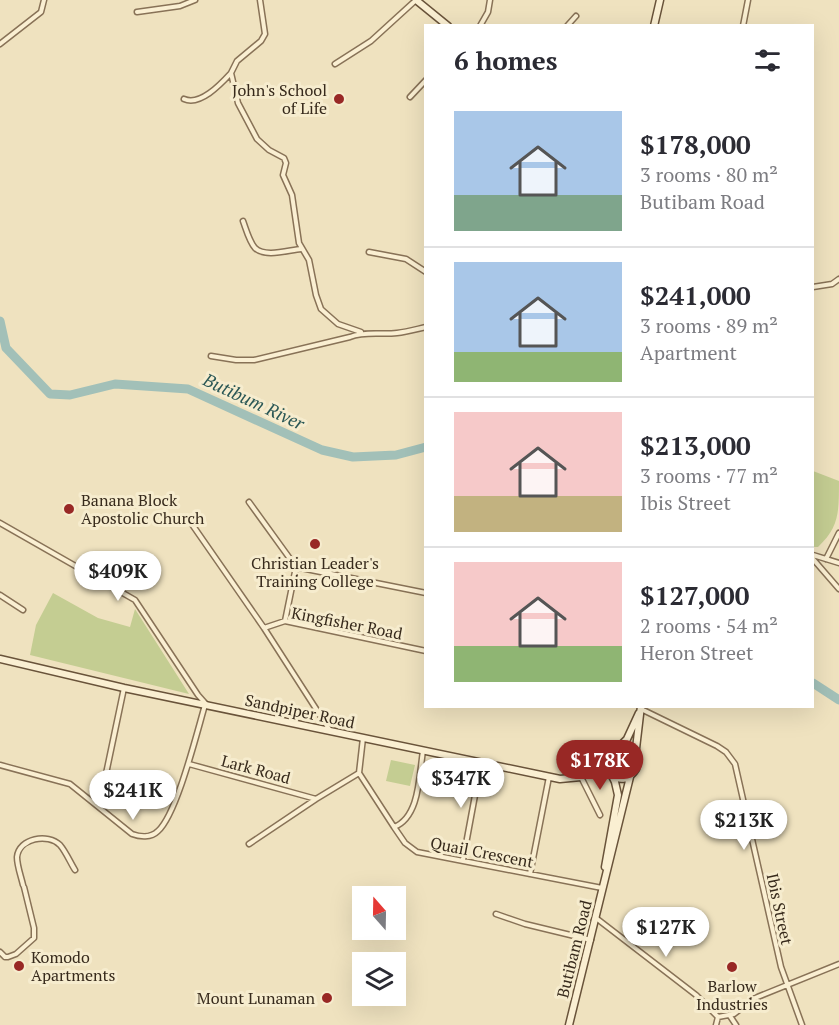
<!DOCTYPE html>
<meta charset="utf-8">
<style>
body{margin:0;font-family:"PT Serif",serif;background:#f2f2f3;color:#2b2b33;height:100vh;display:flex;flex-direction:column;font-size:22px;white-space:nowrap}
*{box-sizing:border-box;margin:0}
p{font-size:20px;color:#7c7c81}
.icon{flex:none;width:33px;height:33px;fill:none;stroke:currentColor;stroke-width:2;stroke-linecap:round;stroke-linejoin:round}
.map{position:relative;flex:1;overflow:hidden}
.side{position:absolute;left:424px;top:24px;width:390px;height:684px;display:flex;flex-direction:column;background:#fff;border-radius:0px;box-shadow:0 6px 24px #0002}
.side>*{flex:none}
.needle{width:39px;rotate:340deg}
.buttons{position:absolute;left:352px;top:886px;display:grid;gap:12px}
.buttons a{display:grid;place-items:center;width:54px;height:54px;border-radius:0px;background:#fff;box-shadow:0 6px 24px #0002;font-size:30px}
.price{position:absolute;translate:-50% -51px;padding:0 14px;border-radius:21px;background:#fff;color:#222;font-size:20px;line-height:39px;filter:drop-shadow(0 2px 3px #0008)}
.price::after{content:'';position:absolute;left:50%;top:36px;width:18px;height:14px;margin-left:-9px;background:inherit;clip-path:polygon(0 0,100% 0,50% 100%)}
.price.active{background:#982825;color:#fff}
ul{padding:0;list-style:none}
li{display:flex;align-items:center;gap:18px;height:150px;padding:0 30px}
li+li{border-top:2px solid #e1e1e2}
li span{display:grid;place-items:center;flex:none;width:168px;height:120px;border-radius:0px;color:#555}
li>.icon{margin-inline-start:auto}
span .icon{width:72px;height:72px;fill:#fffc;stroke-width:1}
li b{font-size:26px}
h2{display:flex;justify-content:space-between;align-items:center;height:72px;padding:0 30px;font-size:26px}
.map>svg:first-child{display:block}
</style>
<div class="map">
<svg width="839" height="1025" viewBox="0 0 839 1025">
<rect width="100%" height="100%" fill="#efe2bf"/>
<path fill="#c4cd92" d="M 813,471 L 839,481 C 839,513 839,527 818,547 L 813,547 Z
M 53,593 L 98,618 L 130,627 L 135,609 L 189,694 L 30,655 L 36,625 Z
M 391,760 L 415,765 L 410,786 L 386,781 Z"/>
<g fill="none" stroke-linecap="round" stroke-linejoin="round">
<path stroke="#a2c0b8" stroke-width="9" d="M 0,321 L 6,348 L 50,394 L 70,395 L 115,384 L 188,389 L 322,450 L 353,457 L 396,455 L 426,447
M 813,683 L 839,700"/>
<defs>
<path id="street" d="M 260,0 L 265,34 L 261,41 L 237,61 L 231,73 L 238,103 L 257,139 L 269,150 L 284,158 L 286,163 L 283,175 L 292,195 L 299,243 L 309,260 L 316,295 L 321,309 L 338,324 L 361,332
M 137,12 L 180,6 L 195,0
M 480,26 L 488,12 L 490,0
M 567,26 L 576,16
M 743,26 L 748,0
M 0,44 L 41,12 L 44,0
M 335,64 L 371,41 L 416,0
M 410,97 L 426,80
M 184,99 C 200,106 220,85 231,73
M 243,221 C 246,229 249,241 255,248 C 265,258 289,250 301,249
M 369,252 L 406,259 L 426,272
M 813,287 L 832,284 L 839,279
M 211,356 L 236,360 L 254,360 L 350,337 C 365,331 381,335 397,333 C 407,332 417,329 426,327
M 249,502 L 296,567 L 426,593
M 189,520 L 264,628 L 329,729
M 0,523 L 135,600 L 198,695 L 206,704
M 813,555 L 839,563
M 813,559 L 839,589
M 826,559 L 839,533
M 0,595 L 23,610
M 285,621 L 296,567
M 264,628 L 285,621 L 426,651
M 641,709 L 717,746 L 726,752 L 735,764 L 781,967 L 802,1025
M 363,738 L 359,773 L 394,827 L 405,843 L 417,852 L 602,888
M 189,764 L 316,799
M 0,765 L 70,784 L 132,834 C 140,837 151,838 158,831 C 177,814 197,732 205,705
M 581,777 L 600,815
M 99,807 L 124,688
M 394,827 C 420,817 419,775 423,751
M 249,844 L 316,799 L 359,773
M 463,860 L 481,763
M 530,874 L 549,777
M 23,885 C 21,876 17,866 17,857 C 19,838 48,833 60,845 C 66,852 70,862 75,870
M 496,914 L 525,924 L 591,940
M 596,918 L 696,995 L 718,1017
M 0,952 L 5,957 L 8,957 L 16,954 L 34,938 L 34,928 L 24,887
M 730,1016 L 736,1025
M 716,1025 L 718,1017 L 734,1014 L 755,998 L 839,964"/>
<path id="secondary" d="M 416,0 L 448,26
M 654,26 L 660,0
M 0,659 L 124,688 L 560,779 L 581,777 L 610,757
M 615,752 L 626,750 L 635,757
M 612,775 C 621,782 630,779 636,769 L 635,757 L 641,706
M 605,867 L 618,795 L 615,782 L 609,770 L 608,761 L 612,754 L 627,739 L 639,713
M 569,1025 L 630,777"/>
</defs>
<use href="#street" stroke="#887257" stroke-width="7"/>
<use href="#secondary" stroke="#69533a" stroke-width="9"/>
<use href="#street" stroke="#faefd2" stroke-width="4"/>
<use href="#secondary" stroke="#faefd2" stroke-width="6"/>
</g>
<g fill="#982825" stroke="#f6ecce" stroke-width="2">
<circle cx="339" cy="99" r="6"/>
<circle cx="69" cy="509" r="6"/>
<circle cx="315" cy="544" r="6"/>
<circle cx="19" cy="966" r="6"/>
<circle cx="732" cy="967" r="6"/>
<circle cx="327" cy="998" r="6"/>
</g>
<g text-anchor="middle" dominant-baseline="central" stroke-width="6" stroke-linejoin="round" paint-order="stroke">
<g font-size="16" fill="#372a1c" stroke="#f6ecce" text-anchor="end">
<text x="327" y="90">John's School<tspan x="327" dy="18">of Life</tspan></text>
<text x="81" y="500" text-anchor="start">Banana Block<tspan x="81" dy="18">Apostolic Church</tspan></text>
<text x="315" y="563" text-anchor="middle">Christian Leader's<tspan x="315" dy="18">Training College</tspan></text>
<text x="31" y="957" text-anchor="start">Komodo<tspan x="31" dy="18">Apartments</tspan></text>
<text x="732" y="986" text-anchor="middle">Barlow<tspan x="732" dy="18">Industries</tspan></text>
<text x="315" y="998">Mount Lunaman</text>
</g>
<g font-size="16" fill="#372a1c" stroke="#f6ecce">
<text transform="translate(347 623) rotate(11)">Kingfisher Road</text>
<text transform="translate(300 711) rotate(12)">Sandpiper Road</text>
<text transform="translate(256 769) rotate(15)">Lark Road</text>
<text transform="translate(482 852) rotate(11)">Quail Crescent</text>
<text transform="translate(780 909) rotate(78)">Ibis Street</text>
<text transform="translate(574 949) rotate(-76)">Butibam Road</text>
</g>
<g font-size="18" font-style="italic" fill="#2a5755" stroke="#f6ecce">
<text transform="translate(254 401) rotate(25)">Butibum River</text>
</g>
</g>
</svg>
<div class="buttons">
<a><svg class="needle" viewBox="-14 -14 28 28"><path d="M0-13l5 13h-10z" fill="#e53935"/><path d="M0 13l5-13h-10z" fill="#7c7c81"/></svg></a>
<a><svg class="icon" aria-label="layers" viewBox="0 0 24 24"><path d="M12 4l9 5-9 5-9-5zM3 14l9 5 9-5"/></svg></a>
</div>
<b class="price" style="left:118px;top:602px">$409K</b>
<b class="price active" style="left:600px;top:791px">$178K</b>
<b class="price" style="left:461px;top:809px">$347K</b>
<b class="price" style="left:133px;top:821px">$241K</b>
<b class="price" style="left:744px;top:851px">$213K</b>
<b class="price" style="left:666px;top:958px">$127K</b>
<section class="side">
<h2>6 homes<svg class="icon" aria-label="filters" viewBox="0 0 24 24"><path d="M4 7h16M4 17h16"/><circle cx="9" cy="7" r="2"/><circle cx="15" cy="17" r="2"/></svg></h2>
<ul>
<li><span style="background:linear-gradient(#a9c7e8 70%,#7fa58c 0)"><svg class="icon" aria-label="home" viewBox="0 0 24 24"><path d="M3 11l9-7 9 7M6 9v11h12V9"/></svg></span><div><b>$178,000</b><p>3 rooms · 80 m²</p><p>Butibam Road</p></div></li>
<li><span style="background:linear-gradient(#a9c7e8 75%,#8fb573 0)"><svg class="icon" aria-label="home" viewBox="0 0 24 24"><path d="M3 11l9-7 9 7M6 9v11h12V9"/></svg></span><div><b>$241,000</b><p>3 rooms · 89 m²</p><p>Apartment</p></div></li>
<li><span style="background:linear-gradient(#f6c9c9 70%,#c2b280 0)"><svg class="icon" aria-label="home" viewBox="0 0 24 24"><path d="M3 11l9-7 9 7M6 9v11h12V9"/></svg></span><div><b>$213,000</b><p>3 rooms · 77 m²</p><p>Ibis Street</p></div></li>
<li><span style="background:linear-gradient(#f6c9c9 70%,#8fb573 0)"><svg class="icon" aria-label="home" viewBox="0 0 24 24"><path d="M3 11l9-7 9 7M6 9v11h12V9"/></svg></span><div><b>$127,000</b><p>2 rooms · 54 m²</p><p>Heron Street</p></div></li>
</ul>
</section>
</div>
